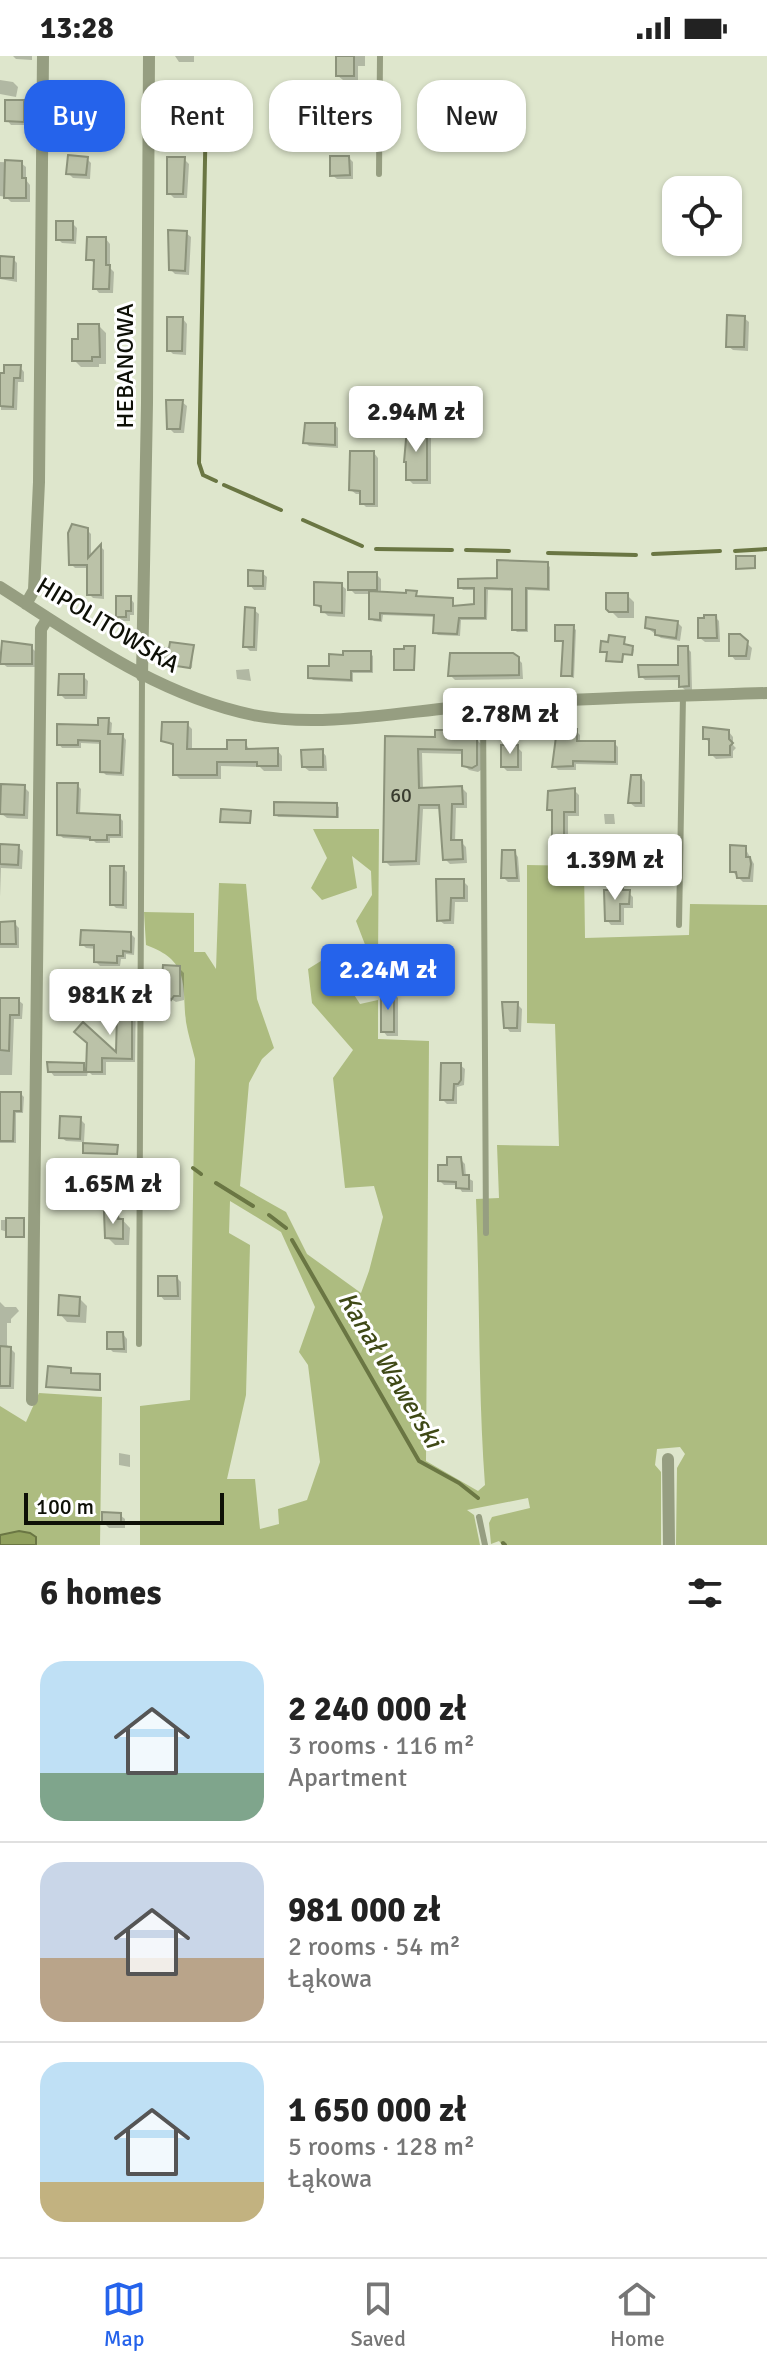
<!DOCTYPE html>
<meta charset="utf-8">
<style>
body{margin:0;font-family:Signika,sans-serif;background:#f6f6f6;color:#222;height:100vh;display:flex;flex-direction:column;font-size:30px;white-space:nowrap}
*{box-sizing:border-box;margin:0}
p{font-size:26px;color:#767676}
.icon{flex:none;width:44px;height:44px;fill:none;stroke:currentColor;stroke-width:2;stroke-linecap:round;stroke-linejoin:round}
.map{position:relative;height:1489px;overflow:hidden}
.side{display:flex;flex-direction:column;background:#fff;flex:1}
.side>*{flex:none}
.top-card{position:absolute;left:24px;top:24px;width:720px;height:72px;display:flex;gap:16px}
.controls{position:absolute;left:662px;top:120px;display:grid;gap:16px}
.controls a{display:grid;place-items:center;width:80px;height:80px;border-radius:16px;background:#fff;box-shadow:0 2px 6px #0004;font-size:40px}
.scale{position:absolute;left:24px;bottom:20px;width:200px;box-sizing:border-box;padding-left:8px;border:4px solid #0e1007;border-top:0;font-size:22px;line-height:28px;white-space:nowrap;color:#0e1007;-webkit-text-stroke:6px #fff;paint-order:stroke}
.price{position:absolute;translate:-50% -68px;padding:0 18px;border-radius:8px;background:#fff;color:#222;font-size:26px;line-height:52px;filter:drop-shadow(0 2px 4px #0008)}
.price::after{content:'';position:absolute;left:50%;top:48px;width:24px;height:18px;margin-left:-12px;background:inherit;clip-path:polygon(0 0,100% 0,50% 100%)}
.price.selected{background:#2563eb;color:#fff}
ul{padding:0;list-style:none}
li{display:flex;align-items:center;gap:24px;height:200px;padding:0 40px}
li+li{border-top:2px solid #e0e0e0}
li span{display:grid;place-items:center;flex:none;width:224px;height:160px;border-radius:24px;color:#555}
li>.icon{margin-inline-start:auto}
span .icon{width:96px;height:96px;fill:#fffc;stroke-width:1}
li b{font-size:34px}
h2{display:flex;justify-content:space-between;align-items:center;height:96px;padding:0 40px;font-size:34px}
.chip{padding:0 28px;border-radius:24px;background:#fff;box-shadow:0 2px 6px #0004;font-size:28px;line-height:72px}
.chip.selected{background:#2563eb;color:#fff}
.status{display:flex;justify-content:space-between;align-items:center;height:56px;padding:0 40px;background:#fff;direction:ltr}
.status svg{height:22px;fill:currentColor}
.tabs{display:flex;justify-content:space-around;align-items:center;height:112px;border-top:2px solid #e0e0e0;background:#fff;font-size:22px;color:#767676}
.tabs a{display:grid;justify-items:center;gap:4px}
.tabs .selected{color:#2563eb}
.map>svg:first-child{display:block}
</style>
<div class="status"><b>13:28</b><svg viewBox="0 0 49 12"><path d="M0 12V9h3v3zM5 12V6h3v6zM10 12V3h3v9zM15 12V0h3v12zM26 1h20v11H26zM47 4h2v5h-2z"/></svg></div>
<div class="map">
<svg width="767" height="1489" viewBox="0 0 767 1489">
<rect width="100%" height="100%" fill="#dee6cc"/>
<path fill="#adbc80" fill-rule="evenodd" d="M 313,773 L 379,773 L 378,904 L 369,899 L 356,865 L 372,839 L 371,815 L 352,800 L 357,832 L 322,844 L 311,832 L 327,802 Z
M 527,809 L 584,810 L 585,882 L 689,879 L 690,848 L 767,849 L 767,1489 L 676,1489 L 677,1412 L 685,1398 L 680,1391 L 657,1393 L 655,1409 L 661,1416 L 661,1489 L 502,1489 L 499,1485 L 491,1488 L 489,1467 L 492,1461 L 530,1452 L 528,1442 L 467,1454 L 474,1459 L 480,1489 L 140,1489 L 140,1350 L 190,1344 L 195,1003 C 192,991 188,978 186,966 C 182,927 190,905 146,889 L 144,856 L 194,857 L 194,896 L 205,896 L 216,913 L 219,827 L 246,828 L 257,943 L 274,992 L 262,1003 L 249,1027 L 240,1130 L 286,1156 L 307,1198 L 361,1237 L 369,1215 L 383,1161 L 374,1130 L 345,1132 L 333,1022 L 353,994 L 312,947 L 308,913 L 329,900 L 360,948 L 378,944 L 378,983 L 429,985 L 426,1405 L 478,1435 L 485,1429 C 478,1334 480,1238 476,1143 L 499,1142 L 497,1089 L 559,1090 L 555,968 L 527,967 ZM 230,1145 L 281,1176 L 315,1251 L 299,1296 L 308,1309 L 320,1406 L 307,1444 L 278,1453 L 279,1468 L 260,1473 L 255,1423 L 227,1423 L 246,1339 L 250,1189 L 229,1177 Z
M 39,1337 L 102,1341 L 100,1489 L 36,1489 L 35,1481 L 19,1475 L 0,1479 L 0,1350 L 26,1366 Z"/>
<path fill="#91a15d" stroke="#6a7643" stroke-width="2" d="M 19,1475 L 30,1477 L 36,1481 L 36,1489 L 0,1489 L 0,1479 Z"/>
<path fill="#0003" d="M 13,0 L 32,0 L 32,4 L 16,3 Z
M 175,0 L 194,0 L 194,6 L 179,6 Z
M 338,0 L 365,0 L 365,10 L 358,10 L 358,24 L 343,24 L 338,20 Z
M 0,24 L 13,26 L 18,31 L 16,41 L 0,38 Z
M 91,35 L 101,38 L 100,51 L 91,49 Z
M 24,46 L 28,51 L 28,69 L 11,69 L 7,64 Z
M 82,59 L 87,64 L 86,83 L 64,83 L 59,78 Z
M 98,75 L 109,76 L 110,85 L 100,85 Z
M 349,102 L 353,106 L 353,123 L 337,123 L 332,119 Z
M 87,103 L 91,107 L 90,123 L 73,122 L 68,117 Z
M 184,103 L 189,108 L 187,142 L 174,142 L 169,137 Z
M 0,106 L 21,107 L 26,111 L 26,124 L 30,129 L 30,146 L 11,146 L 6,141 L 0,140 Z
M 72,167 L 77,172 L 76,188 L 62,187 L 58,183 Z
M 186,177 L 191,181 L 189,219 L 175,218 L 171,214 Z
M 106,183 L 110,188 L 110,212 L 114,216 L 113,237 L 99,237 L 95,232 L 96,208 L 88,203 Z
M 0,202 L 13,203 L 17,207 L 17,226 L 0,223 Z
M 744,262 L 749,266 L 748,295 L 733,294 L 728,290 Z
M 183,263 L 187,268 L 186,299 L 173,298 L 169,294 Z
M 99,270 L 106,277 L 106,308 L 99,308 L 99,311 L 81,311 L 74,304 L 80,285 Z
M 20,311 L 24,316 L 24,326 L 18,326 L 17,354 L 1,354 L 0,319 Z
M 182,346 L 187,350 L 184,377 L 174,377 L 169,372 Z
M 335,369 L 338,372 L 338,392 L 309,390 L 305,386 Z
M 427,374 L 431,379 L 431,428 L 413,428 L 408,423 Z
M 374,397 L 378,402 L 378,451 L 366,451 L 362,447 L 362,438 L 356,438 L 351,434 Z
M 87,474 L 91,478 L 91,502 L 101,491 L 104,494 L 104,543 L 93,542 L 89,538 L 89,512 L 75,512 L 71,508 Z
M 547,508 L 550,511 L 550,535 L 528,534 L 528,576 L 517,576 L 514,573 L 514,535 L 488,534 L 487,564 L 461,564 L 460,580 L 438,579 L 435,576 L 436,561 L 383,559 L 382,566 L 374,565 L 371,562 L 371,538 L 355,538 L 350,533 L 376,518 L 381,523 L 381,537 L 416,537 L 419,543 L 452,544 L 455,551 L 476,550 L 476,534 L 463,534 L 460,531 L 499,524 Z
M 262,517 L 267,521 L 266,534 L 254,534 L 250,529 Z
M 341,529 L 346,533 L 345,561 L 328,560 L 316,548 Z
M 627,539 L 634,546 L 634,562 L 618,562 L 608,552 Z
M 130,542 L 134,547 L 134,559 L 130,559 L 130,565 L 122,565 L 118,560 Z
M 254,554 L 259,558 L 257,595 L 250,595 L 245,590 Z
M 715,561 L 719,565 L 720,586 L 705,586 L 700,582 Z
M 677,566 L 682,571 L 680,585 L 661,582 L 647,572 Z
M 573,571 L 576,574 L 574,622 L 563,619 L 565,587 L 557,584 Z
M 739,580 L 752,592 L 750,604 L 735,604 L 731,599 Z
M 624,583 L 625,591 L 634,593 L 633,599 L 624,598 L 623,607 L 610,606 L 609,597 L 602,595 Z
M 31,591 L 36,596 L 35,611 L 7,611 L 2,607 Z
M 193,591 L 192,612 L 165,607 Z
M 415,592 L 415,615 L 398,614 L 396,613 Z
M 687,592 L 691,596 L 692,634 L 685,634 L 681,630 L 681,624 L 645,624 L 641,620 L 681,611 Z
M 370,597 L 373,600 L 373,617 L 353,617 L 353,626 L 313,624 L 310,621 Z
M 517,602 L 522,607 L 523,623 L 455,624 L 450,619 Z
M 249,613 L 251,625 L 237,623 L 236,614 Z
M 83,620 L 88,625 L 87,643 L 65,643 L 60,638 Z
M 108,664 L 112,667 L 111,680 L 123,680 L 126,684 L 124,720 L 106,719 L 102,715 L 102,688 L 81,687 L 81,692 L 62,692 L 59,688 L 100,671 Z
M 187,668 L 192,673 L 192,695 L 229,695 L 245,686 L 250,695 L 277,694 L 282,700 L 282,715 L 264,715 L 260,711 L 221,710 L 221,723 L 180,723 L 175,718 L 175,691 L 163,684 Z
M 576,675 L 580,679 L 580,687 L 614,687 L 618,691 L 618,709 L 576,708 L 576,714 L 558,714 L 555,711 Z
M 446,676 L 451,684 L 476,683 L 481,688 L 481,714 L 478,716 L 469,714 L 464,709 L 464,698 L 422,697 L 423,733 L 462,732 L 467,737 L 467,752 L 456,752 L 455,786 L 461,786 L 466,791 L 467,807 L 450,808 L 445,803 L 442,753 L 423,753 L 420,809 L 390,810 L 385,805 L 387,682 L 437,683 Z
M 729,676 L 733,681 L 733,689 L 736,692 L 733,695 L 733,702 L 716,703 L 711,698 L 711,688 L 705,682 Z
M 517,691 L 522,696 L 522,715 L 507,715 L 503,711 Z
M 322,695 L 326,700 L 327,715 L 309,715 L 304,711 Z
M 641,721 L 645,726 L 645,751 L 635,751 L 630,747 Z
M 77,729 L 81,733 L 80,759 L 119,761 L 123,765 L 123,782 L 110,782 L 110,787 L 96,787 L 93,784 L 63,782 L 59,778 Z
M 24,731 L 29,736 L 28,763 L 7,762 L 2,758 Z
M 574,734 L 579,739 L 579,760 L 568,760 L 568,796 L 559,795 L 554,791 L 554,758 L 549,754 Z
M 336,749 L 339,751 L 339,762 L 278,761 L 276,758 Z
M 604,758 L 614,758 L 615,768 L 605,768 Z
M 0,790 L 18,791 L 23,795 L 22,813 L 1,812 L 0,841 Z
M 745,792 L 754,808 L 753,826 L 743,826 L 732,815 Z
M 514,796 L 518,801 L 520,826 L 508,826 L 503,821 Z
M 123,812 L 127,816 L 127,853 L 116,852 L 112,848 Z
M 438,825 L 463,825 L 468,830 L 468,846 L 455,846 L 454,868 L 444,868 L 439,864 Z
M 622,831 L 633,841 L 633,852 L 624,852 L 624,869 L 611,869 L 607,864 Z
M 14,867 L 19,872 L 19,892 L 0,892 L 0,868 Z
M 131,878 L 135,882 L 134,899 L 126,898 L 126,903 L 121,903 L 120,910 L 100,910 L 96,906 L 96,893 L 86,892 L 82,888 Z
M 179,912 L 184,917 L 184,944 L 176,946 L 163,938 Z
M 132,931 L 136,935 L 135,1006 L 106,1006 L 106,1019 L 92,1019 L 88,1015 L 87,1020 L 54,1020 L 50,1015 L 83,1009 L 88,1014 L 89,987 L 118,1000 Z
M 394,937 L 398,942 L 398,980 L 387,980 L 383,975 Z
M 0,944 L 18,944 L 23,948 L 22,963 L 14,963 L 12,1019 L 0,1019 Z
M 517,948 L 522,953 L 521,976 L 510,976 L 506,971 Z
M 460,1009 L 465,1013 L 464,1029 L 457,1031 L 457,1048 L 447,1048 L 442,1043 Z
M 0,1037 L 21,1038 L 24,1041 L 23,1057 L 16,1057 L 16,1087 L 0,1087 Z
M 80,1063 L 85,1068 L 84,1086 L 66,1085 L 61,1081 Z
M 117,1091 L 118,1099 L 85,1097 Z
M 460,1103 L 465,1108 L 466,1121 L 473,1125 L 473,1136 L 462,1136 L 458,1129 L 444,1129 L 440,1125 L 449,1111 Z
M 95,1124 L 100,1128 L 99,1147 L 80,1146 L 76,1142 Z
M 117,1158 L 130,1172 L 129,1189 L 115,1189 L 107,1181 Z
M 1,1164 L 23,1164 L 25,1182 L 9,1182 L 8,1176 L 1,1174 Z
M 177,1222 L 181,1226 L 181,1244 L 164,1244 L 160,1239 Z
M 80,1243 L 87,1250 L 86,1267 L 67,1266 L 60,1258 Z
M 0,1246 L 5,1251 L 16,1251 L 19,1255 L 11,1263 L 11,1267 L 7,1267 L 7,1289 L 15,1297 L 14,1333 L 0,1333 Z
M 123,1278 L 127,1283 L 127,1297 L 113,1296 L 109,1292 Z
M 70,1314 L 72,1319 L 100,1320 L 101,1335 L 49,1330 Z
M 119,1397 L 130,1399 L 130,1411 L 119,1409 Z
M 120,1459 L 125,1463 L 125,1472 L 109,1472 L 104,1467 Z"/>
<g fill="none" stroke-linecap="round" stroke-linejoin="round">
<path stroke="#6a7643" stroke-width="4" d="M 162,42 L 179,46
M 202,51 L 206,54 L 199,407 L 203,419 L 216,425
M 224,429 L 281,454
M 303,464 L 362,490
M 376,493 L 452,494
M 466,494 L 509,495
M 735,495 L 767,493
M 548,497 L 636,499
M 653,498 L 720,495
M 193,1112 L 201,1118
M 216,1127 L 253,1150
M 269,1159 L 286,1172
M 292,1184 L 419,1405 L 459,1427 L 478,1442
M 503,1487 L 505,1489"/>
</g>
<path fill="#bbc2a8" stroke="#8c937b" stroke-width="2" d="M 336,0 L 354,0 L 354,20 L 336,20 Z
M 5,44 L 24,44 L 24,66 L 5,65 Z
M 58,56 L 83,57 L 82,80 L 57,79 Z
M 68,99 L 88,101 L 86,119 L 66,118 Z
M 330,100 L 349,100 L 350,119 L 330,120 Z
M 167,101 L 185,101 L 183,138 L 167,138 Z
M 5,104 L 22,105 L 22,122 L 26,122 L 26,142 L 4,142 Z
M 56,165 L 73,165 L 73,184 L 56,184 Z
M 168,174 L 187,175 L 185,215 L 169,214 Z
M 87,181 L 106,181 L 106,209 L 110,209 L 109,233 L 93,233 L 94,204 L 86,204 Z
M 0,200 L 14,201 L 13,222 L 0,222 Z
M 727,259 L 745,260 L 744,291 L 726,291 Z
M 167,261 L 183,261 L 182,295 L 167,295 Z
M 78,268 L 99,268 L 100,301 L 92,301 L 92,305 L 72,305 L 72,283 L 78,283 Z
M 4,309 L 21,309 L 20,322 L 14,322 L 13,351 L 0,350 L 0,317 L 4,317 Z
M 166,344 L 183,344 L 180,373 L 167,373 Z
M 305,367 L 335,367 L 335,389 L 303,387 Z
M 407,372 L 427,372 L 427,424 L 406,424 L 406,406 L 404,406 Z
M 350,395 L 374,395 L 374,448 L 360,448 L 360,435 L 349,434 Z
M 72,468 L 88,472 L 88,502 L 101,488 L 101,539 L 87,539 L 87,509 L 69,509 L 68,477 Z
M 736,500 L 755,500 L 755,512 L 736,513 Z
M 497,504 L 548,506 L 548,533 L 526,532 L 526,574 L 512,574 L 512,533 L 485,532 L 485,562 L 459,562 L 457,578 L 433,577 L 434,559 L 380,557 L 380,564 L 369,563 L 369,535 L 406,537 L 406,534 L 417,535 L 416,540 L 453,542 L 453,550 L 474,548 L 474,532 L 458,532 L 458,523 L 497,522 Z
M 248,514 L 263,515 L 263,530 L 248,530 Z
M 348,516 L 377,516 L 377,534 L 348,534 Z
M 314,526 L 342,527 L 342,557 L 321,556 L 321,550 L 314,549 Z
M 606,537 L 628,537 L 628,556 L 609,556 L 606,553 Z
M 116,540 L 131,540 L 131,555 L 126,555 L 126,561 L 116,561 Z
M 245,551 L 255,552 L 254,591 L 243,591 Z
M 704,559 L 716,559 L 717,582 L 698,582 L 698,562 L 704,562 Z
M 646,561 L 678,565 L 676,582 L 655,579 L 655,574 L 645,572 Z
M 555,569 L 574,569 L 572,620 L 561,620 L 563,585 L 555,585 Z
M 729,578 L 740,578 L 748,585 L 746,600 L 729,600 Z
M 609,579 L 625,581 L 624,588 L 633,590 L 632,599 L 623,598 L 622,606 L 606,605 L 607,596 L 600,596 L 601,585 L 608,586 Z
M 2,585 L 32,589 L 32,608 L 0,608 Z
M 170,586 L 194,589 L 190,612 L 163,608 L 165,592 L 169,592 Z
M 404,590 L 415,590 L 414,614 L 394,614 L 394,593 L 404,593 Z
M 678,590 L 688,590 L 689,630 L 679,631 L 679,620 L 639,621 L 638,609 L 678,609 Z
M 343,595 L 371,595 L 371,615 L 351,615 L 351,624 L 308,622 L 308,610 L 329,610 L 329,598 L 343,599 Z
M 450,597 L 513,597 L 519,601 L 519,619 L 448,620 Z
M 59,618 L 84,618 L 84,639 L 58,639 Z
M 98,662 L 109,662 L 108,678 L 123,678 L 121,717 L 100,716 L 100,685 L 78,684 L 78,689 L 57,689 L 57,668 L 98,669 Z
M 162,666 L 188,666 L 187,693 L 227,693 L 227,684 L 246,684 L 246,693 L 278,692 L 278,710 L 257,710 L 257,706 L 217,706 L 217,719 L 173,719 L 173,688 L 161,685 Z
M 703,671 L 729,674 L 729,683 L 733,687 L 730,690 L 730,699 L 709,699 L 709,683 L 703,683 Z
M 557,673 L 577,673 L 577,685 L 615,685 L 615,706 L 573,705 L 573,710 L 552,711 Z
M 435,674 L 447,674 L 447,682 L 477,681 L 477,709 L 472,712 L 462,710 L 462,694 L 418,693 L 419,732 L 462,730 L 463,748 L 452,748 L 451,784 L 462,784 L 463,803 L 443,804 L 439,749 L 419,749 L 416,805 L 383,806 L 385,680 L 435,681 Z
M 501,689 L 518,689 L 518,711 L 501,711 Z
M 323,693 L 323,711 L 302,711 L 301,694 Z
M 631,719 L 641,719 L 641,747 L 628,747 Z
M 57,727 L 78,727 L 77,757 L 120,759 L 120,779 L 107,779 L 107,784 L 90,784 L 90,781 L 57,779 Z
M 1,728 L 25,729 L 24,759 L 0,758 Z
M 575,732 L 575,756 L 564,756 L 564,792 L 552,792 L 552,754 L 547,754 L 548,735 Z
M 274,746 L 337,747 L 337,761 L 274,759 Z
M 221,753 L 251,755 L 250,767 L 220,766 Z
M 0,788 L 19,789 L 18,809 L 0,808 Z
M 730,789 L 746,790 L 746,801 L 750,801 L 751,808 L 749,822 L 737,822 L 736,816 L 730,816 Z
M 502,794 L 515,794 L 517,822 L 501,822 Z
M 110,810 L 124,810 L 123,849 L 110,849 Z
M 436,823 L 464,823 L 464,842 L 451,842 L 450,864 L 437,865 Z
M 610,829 L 623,829 L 623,834 L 630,834 L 629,848 L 620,848 L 620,865 L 605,865 L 604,834 L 610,834 Z
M 15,865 L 16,888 L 0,888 L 0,866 Z
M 81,874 L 131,876 L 131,896 L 123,895 L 123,900 L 117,900 L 117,907 L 94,906 L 94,889 L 80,889 Z
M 163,909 L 180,910 L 180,940 L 174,940 L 171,944 L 167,939 L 161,939 Z
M 122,928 L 132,929 L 132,1003 L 102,1002 L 102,1016 L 86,1016 L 87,987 L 74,976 L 83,966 L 116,996 L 117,958 L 122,958 Z
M 381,935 L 394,935 L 394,976 L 381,976 Z
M 0,942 L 19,942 L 19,959 L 10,959 L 9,995 L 0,994 Z
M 502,946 L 518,946 L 517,972 L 504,972 Z
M 47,1006 L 84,1007 L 84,1016 L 48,1016 Z
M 441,1007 L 461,1007 L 461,1024 L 458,1028 L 454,1028 L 453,1044 L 440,1044 Z
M 0,1036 L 21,1036 L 21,1055 L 14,1055 L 13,1085 L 0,1085 Z
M 60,1060 L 81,1061 L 80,1083 L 59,1082 Z
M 83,1087 L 118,1089 L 117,1098 L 83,1097 Z
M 447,1101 L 461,1101 L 463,1119 L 469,1119 L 469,1133 L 456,1132 L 456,1126 L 438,1125 L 438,1109 L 447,1109 Z
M 86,1121 L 96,1122 L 96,1143 L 74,1142 L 75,1125 L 85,1125 Z
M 104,1156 L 118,1156 L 118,1163 L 123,1163 L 123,1183 L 105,1182 Z
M 6,1162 L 24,1162 L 24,1181 L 6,1181 Z
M 158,1220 L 177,1220 L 178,1240 L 158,1240 Z
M 59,1239 L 80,1241 L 79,1260 L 58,1259 Z
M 107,1276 L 123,1276 L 124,1293 L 107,1293 Z
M 0,1290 L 11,1291 L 10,1330 L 0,1330 Z
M 48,1310 L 71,1312 L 71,1317 L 100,1318 L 100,1334 L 46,1331 Z
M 102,1456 L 121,1457 L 121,1468 L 102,1468 Z"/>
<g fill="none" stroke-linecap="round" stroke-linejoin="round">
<path stroke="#969e81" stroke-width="6" d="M 379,118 L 380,0
M 483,648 L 486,1177
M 679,869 L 683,640
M 139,1288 L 142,620
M 479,1461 L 485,1489"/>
<path stroke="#969e81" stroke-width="12" d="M 0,531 C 80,582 157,639 253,659 C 325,673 409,654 482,649 C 577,642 672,640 767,637
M 26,548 L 34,534 L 39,426 L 43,0
M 142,620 L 147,347 L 149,0
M 32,1344 L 41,573 L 48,562
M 668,1403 L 669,1489"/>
</g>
<g text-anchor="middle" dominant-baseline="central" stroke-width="6" stroke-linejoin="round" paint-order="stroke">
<g font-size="20" fill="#393c2f">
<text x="401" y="739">60</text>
</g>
<g font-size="24" fill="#0e1007" stroke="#fff">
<text transform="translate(125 310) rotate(-90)">HEBANOWA</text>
<text transform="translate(108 569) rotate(31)">HIPOLITOWSKA</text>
</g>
<g font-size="26" font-style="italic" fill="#3f4916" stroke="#fff">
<text transform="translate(390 1314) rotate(59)">Kanał Wawerski</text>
</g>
</g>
</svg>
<div class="controls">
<a><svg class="icon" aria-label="locate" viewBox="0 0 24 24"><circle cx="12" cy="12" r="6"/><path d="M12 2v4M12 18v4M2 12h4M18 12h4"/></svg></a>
</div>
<div class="scale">100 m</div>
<b class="price" style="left:416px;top:398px">2.94M zł</b>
<b class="price" style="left:510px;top:700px">2.78M zł</b>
<b class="price" style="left:615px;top:846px">1.39M zł</b>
<b class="price selected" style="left:388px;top:956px">2.24M zł</b>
<b class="price" style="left:110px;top:981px">981K zł</b>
<b class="price" style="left:113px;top:1170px">1.65M zł</b>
<div class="top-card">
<a class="chip selected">Buy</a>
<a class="chip">Rent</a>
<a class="chip">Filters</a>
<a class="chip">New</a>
</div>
</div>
<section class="side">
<h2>6 homes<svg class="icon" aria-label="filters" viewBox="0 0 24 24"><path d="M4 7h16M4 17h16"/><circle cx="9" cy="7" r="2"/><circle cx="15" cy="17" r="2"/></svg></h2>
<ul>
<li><span style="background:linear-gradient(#bfe0f5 70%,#7fa58c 0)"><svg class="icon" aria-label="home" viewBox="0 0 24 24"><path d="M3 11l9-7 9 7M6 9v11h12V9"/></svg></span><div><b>2 240 000 zł</b><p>3 rooms · 116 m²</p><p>Apartment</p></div></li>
<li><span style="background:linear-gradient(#c9d6e8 60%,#b9a48a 0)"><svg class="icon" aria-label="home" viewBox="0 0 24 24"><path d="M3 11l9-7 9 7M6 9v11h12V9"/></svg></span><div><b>981 000 zł</b><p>2 rooms · 54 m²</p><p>Łąkowa</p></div></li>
<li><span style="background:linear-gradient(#bfe0f5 75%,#c2b280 0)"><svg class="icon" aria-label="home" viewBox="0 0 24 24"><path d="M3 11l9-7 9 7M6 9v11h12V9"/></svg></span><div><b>1 650 000 zł</b><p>5 rooms · 128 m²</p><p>Łąkowa</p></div></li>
</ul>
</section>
<nav class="tabs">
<a class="selected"><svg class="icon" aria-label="map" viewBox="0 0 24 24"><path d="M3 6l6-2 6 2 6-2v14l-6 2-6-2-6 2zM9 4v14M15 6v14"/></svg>Map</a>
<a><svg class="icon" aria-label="saved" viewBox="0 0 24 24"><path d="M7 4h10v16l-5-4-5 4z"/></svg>Saved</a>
<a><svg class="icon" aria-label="home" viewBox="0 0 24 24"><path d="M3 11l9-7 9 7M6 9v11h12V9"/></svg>Home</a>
</nav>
